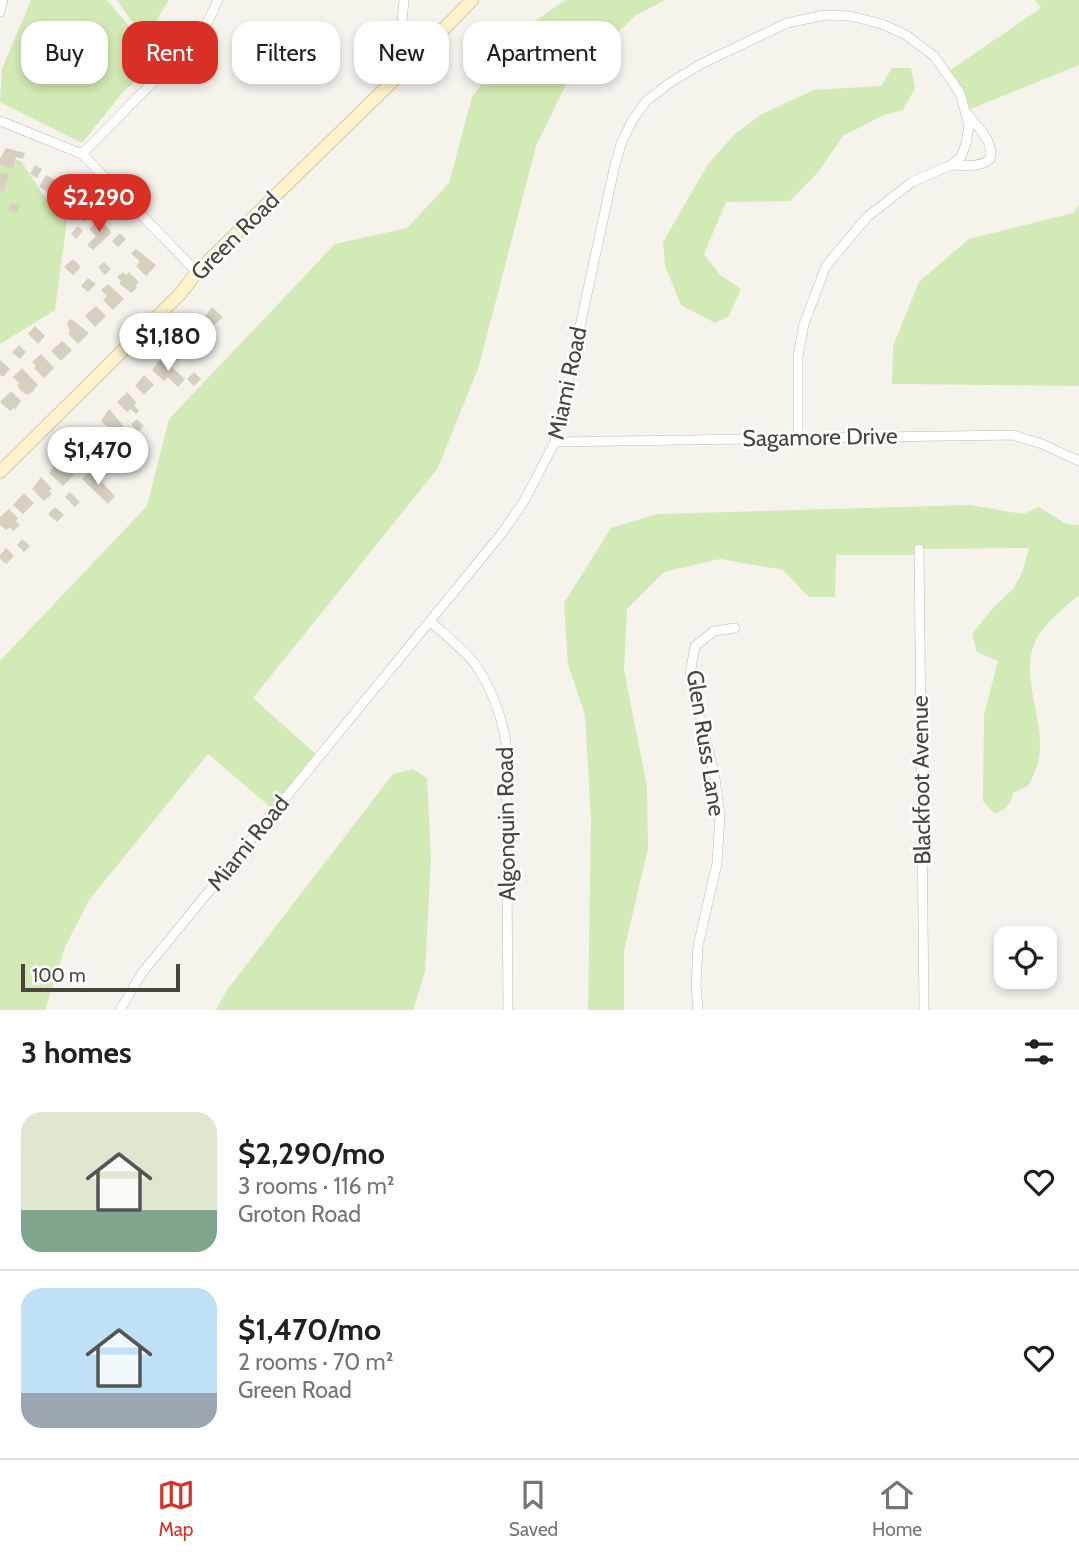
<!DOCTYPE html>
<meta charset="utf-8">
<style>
body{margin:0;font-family:Cabin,sans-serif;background:#f6f6f6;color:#202124;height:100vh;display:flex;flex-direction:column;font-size:26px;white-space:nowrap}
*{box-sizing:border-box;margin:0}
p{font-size:23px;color:#757577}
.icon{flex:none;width:38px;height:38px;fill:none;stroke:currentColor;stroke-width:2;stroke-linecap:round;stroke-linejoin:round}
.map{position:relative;height:1010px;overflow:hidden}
.panel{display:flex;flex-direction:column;background:#fff;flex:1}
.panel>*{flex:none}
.top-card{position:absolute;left:21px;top:21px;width:700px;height:63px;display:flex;gap:14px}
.tools{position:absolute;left:994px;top:926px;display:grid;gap:14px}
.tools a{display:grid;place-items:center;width:63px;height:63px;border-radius:14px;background:#fff;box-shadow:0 4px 10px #0003;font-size:35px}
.scale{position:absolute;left:21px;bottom:18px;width:159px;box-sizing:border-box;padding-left:7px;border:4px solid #4b4439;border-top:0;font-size:19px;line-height:24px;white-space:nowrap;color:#4b4439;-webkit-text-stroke:5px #fff;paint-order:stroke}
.price{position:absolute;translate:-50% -60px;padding:0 16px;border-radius:24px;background:#fff;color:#222;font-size:23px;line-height:46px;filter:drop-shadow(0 2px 4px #0008)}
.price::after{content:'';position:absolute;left:50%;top:42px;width:21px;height:16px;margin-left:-10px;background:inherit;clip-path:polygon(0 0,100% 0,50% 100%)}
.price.selected{background:#d93025;color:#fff}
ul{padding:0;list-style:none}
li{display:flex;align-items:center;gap:21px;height:175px;padding:0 21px}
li+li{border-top:2px solid #e0e0e0}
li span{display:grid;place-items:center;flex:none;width:196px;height:140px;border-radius:21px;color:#555}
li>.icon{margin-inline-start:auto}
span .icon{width:84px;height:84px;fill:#fffc;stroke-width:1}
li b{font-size:30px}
h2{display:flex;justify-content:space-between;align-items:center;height:84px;padding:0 21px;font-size:30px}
.pill{padding:0 24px;border-radius:21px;background:#fff;box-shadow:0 4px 10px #0003;font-size:24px;line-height:63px}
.pill.selected{background:#d93025;color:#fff}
.menu{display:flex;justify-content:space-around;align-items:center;height:98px;border-top:2px solid #e0e0e0;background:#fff;font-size:19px;color:#757577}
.menu a{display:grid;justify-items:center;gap:4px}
.menu .selected{color:#d93025}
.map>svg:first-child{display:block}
</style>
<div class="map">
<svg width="1079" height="1010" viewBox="0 0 1079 1010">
<rect width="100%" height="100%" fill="#f6f3ec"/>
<path fill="#d2eab5" d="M 31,0 L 107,0 L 158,61 L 122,93 L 82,143 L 0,102 L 2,69 Z
M 117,0 L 169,0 L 154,24 L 135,26 Z
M 566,0 L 665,0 L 635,16 L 568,80 L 536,146 L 479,366 L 438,468 L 253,698 L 319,757 L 275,811 L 208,754 L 89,900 L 65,947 L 45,1010 L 0,1010 L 0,661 L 147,506 L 169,419 L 335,244 L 407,228 L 449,183 L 472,97 L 524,28 Z
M 1035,0 L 1079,0 L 1079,65 L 966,111 L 946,73 L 1041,8 Z
M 892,68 L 911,68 L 915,88 L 903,110 L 884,115 L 843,136 L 819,171 L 790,201 L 726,202 L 704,254 L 720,275 L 741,289 L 729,316 L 715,323 L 681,305 L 665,266 L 663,242 L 708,164 L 735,134 L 762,114 L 814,90 L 881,86 Z
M 0,158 L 21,161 L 43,194 L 67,220 L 55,310 L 0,344 Z
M 1079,204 L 1079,386 L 892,384 L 893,346 L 919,282 L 969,239 L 1073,213 Z
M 970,505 L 1023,514 L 1039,507 L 1066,524 L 1079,525 L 1079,595 C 1065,607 1046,622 1037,638 C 1015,678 1053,729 1035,771 C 1033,776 1031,782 1028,785 C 1024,789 1018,791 1013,793 C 1011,805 1005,810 995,814 L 983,801 L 984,715 L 998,661 L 977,652 L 972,634 L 993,608 L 1014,588 L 1023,570 L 1029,548 L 919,549 L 919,555 L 836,555 L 835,597 L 809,597 L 783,570 L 720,559 L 664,572 L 627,609 L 624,669 L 647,787 L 648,848 L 624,951 L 624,1010 L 588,1010 L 591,820 L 585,715 L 568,664 L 564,603 L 611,528 L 657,514 Z
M 413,769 L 427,778 L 431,858 L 425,972 L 413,1010 L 216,1010 L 227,990 L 393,774 Z"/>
<path fill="#d8cfc1" d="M 6,148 L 25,153 L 23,159 L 16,157 L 13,169 L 0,165 L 0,159 Z
M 35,165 L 42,169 L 37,178 L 30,174 Z
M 0,172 L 9,174 L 3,192 L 0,191 Z
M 46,175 L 59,182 L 52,194 L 39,187 Z
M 66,189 L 77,197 L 69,208 L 58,200 Z
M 11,202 L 20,205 L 17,213 L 8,210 Z
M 83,203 L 93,212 L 85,222 L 74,213 Z
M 98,220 L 109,229 L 111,233 L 93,250 L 87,245 L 96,236 L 89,229 Z
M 78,226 L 83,231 L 76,239 L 71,234 Z
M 120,233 L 126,239 L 118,247 L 112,241 Z
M 136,249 L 156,265 L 146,276 L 136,266 L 140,262 L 131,253 Z
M 73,259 L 81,267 L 73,275 L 64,267 Z
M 104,262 L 111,269 L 105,275 L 98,267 Z
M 123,272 L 126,275 L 129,272 L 139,282 L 135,286 L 137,288 L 131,293 L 119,283 L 121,281 L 117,277 Z
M 88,278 L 96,284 L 88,292 L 81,286 Z
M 108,284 L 124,299 L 113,310 L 103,300 L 107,296 L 101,290 Z
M 96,306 L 106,316 L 95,327 L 85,316 Z
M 212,307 L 223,317 L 212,327 L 204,318 Z
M 71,319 L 89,333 L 78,344 L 68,334 L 70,332 L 67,322 Z
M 195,324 L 205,334 L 195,344 L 186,336 Z
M 35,326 L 45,336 L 38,344 L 28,334 Z
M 62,341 L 72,350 L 61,361 L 51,351 Z
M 179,342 L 188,351 L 178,361 L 169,352 Z
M 19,345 L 26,352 L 20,359 L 12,352 Z
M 41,354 L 54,368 L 44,378 L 34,368 L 36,366 L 32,362 Z
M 161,358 L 185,379 L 178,387 L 168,377 L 164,381 L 152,370 Z
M 0,360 L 10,369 L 3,377 L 0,375 Z
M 22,368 L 38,385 L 34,389 L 35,390 L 27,395 L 20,390 L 17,385 L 19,383 L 13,377 Z
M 194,372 L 201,379 L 194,386 L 187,379 Z
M 144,375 L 154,385 L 144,395 L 135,386 Z
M 11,391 L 21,401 L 15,409 L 14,408 L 10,411 L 0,402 Z
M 127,392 L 137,403 L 134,405 L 139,411 L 136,414 L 131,409 L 127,412 L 117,402 Z
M 109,409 L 131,435 L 127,439 L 119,431 L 116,434 L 101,421 Z
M 137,419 L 144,426 L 138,432 L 131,424 Z
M 92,426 L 103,437 L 99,440 L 102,444 L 99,447 L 96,443 L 92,447 L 84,438 Z
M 75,443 L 85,453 L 74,464 L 64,454 Z
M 130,444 L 138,452 L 131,460 L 123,452 Z
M 58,461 L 74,475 L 63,486 L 49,473 Z
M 90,470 L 115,496 L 108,504 L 82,479 Z
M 41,477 L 52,489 L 49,491 L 52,494 L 44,501 L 32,489 Z
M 70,492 L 80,502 L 75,507 L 65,497 Z
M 24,493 L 34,503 L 23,514 L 13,505 Z
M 55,507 L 64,515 L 57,522 L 48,514 Z
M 9,509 L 18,518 L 16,521 L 20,525 L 13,531 L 10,527 L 6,530 L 0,525 L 0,517 Z
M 22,539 L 30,546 L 24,552 L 17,545 Z
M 6,548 L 14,556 L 6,564 L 0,559 L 0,555 Z"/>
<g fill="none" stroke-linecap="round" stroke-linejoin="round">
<defs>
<path id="street" d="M 0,12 L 3,0
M 397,77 L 404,0
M 0,121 L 82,154 L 197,272
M 82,154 L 204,30 L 218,0
M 951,165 C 964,165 980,168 990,159 C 994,142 979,128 968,115
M 555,442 L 1013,435 L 1042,444 L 1079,461
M 919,549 L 924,1010
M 430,621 C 445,635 463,649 475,664 C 491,687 501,715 506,742 L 508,1010
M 120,1010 L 142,973 L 502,533 L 523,503 L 555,442 L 614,169 L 621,144 L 632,121 L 646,101 L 671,82 L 701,64 L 787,23 L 825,15 L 850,16 L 882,24 L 906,35 L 934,56 L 960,93 L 969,125 L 966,144 L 961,157 L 951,165 L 912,182 L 867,217 L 826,266 L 804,324 L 798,356 L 798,437
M 698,1010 L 696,986 L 698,946 L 717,863 L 720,816 L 715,778 L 690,674 L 695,646 L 714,631 L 735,628"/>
<path id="secondary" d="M 0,472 L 181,293 L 197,272 L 397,77 L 472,0"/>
</defs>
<use href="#street" stroke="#c2bbae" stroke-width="10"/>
<use href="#secondary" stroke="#d6c79b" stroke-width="14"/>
<use href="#street" stroke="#fff" stroke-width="9"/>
<use href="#secondary" stroke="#fff3cd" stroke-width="12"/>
</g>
<g text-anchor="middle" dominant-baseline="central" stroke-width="5" stroke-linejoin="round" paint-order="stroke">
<g font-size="23" fill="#4b4439" stroke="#fff">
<text transform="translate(235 236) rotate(-45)">Green Road</text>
<text transform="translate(567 383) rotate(-78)">Miami Road</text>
<text transform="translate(820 437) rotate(-1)">Sagamore Drive</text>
<text transform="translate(706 743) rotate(81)">Glen Russ Lane</text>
<text transform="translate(921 780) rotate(-91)">Blackfoot Avenue</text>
<text transform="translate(506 824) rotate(-91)">Algonquin Road</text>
<text transform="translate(248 843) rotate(-51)">Miami Road</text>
</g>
</g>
</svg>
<div class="tools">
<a><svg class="icon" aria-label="locate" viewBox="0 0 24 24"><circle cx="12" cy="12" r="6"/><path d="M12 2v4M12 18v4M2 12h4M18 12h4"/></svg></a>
</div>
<div class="scale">100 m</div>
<b class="price selected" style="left:99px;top:234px">$2,290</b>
<b class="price" style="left:168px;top:373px">$1,180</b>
<b class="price" style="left:98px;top:487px">$1,470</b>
<div class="top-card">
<a class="pill">Buy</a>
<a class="pill selected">Rent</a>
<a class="pill">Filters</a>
<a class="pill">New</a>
<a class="pill">Apartment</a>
</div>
</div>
<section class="panel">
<h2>3 homes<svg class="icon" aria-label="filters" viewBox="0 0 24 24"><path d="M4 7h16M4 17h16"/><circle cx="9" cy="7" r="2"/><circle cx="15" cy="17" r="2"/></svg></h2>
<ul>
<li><span style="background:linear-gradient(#dfe7d0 70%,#7fa58c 0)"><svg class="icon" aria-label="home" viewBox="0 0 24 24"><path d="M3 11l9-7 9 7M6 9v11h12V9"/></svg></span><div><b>$2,290/mo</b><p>3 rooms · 116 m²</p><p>Groton Road</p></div><svg class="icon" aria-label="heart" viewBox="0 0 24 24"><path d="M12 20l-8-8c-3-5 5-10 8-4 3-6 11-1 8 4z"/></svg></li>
<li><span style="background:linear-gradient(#bfe0f5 75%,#9aa5b1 0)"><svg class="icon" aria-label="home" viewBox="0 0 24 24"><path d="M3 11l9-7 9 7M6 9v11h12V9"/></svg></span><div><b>$1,470/mo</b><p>2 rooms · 70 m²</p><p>Green Road</p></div><svg class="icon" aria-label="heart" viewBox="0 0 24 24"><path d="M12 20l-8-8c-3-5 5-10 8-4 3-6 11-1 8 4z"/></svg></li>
</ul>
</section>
<nav class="menu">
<a class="selected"><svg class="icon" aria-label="map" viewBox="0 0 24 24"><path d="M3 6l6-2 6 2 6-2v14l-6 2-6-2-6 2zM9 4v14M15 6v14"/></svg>Map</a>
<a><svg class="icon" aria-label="saved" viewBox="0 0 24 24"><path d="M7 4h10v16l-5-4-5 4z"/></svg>Saved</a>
<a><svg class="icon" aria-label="home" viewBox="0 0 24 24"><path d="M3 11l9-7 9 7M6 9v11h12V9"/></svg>Home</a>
</nav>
